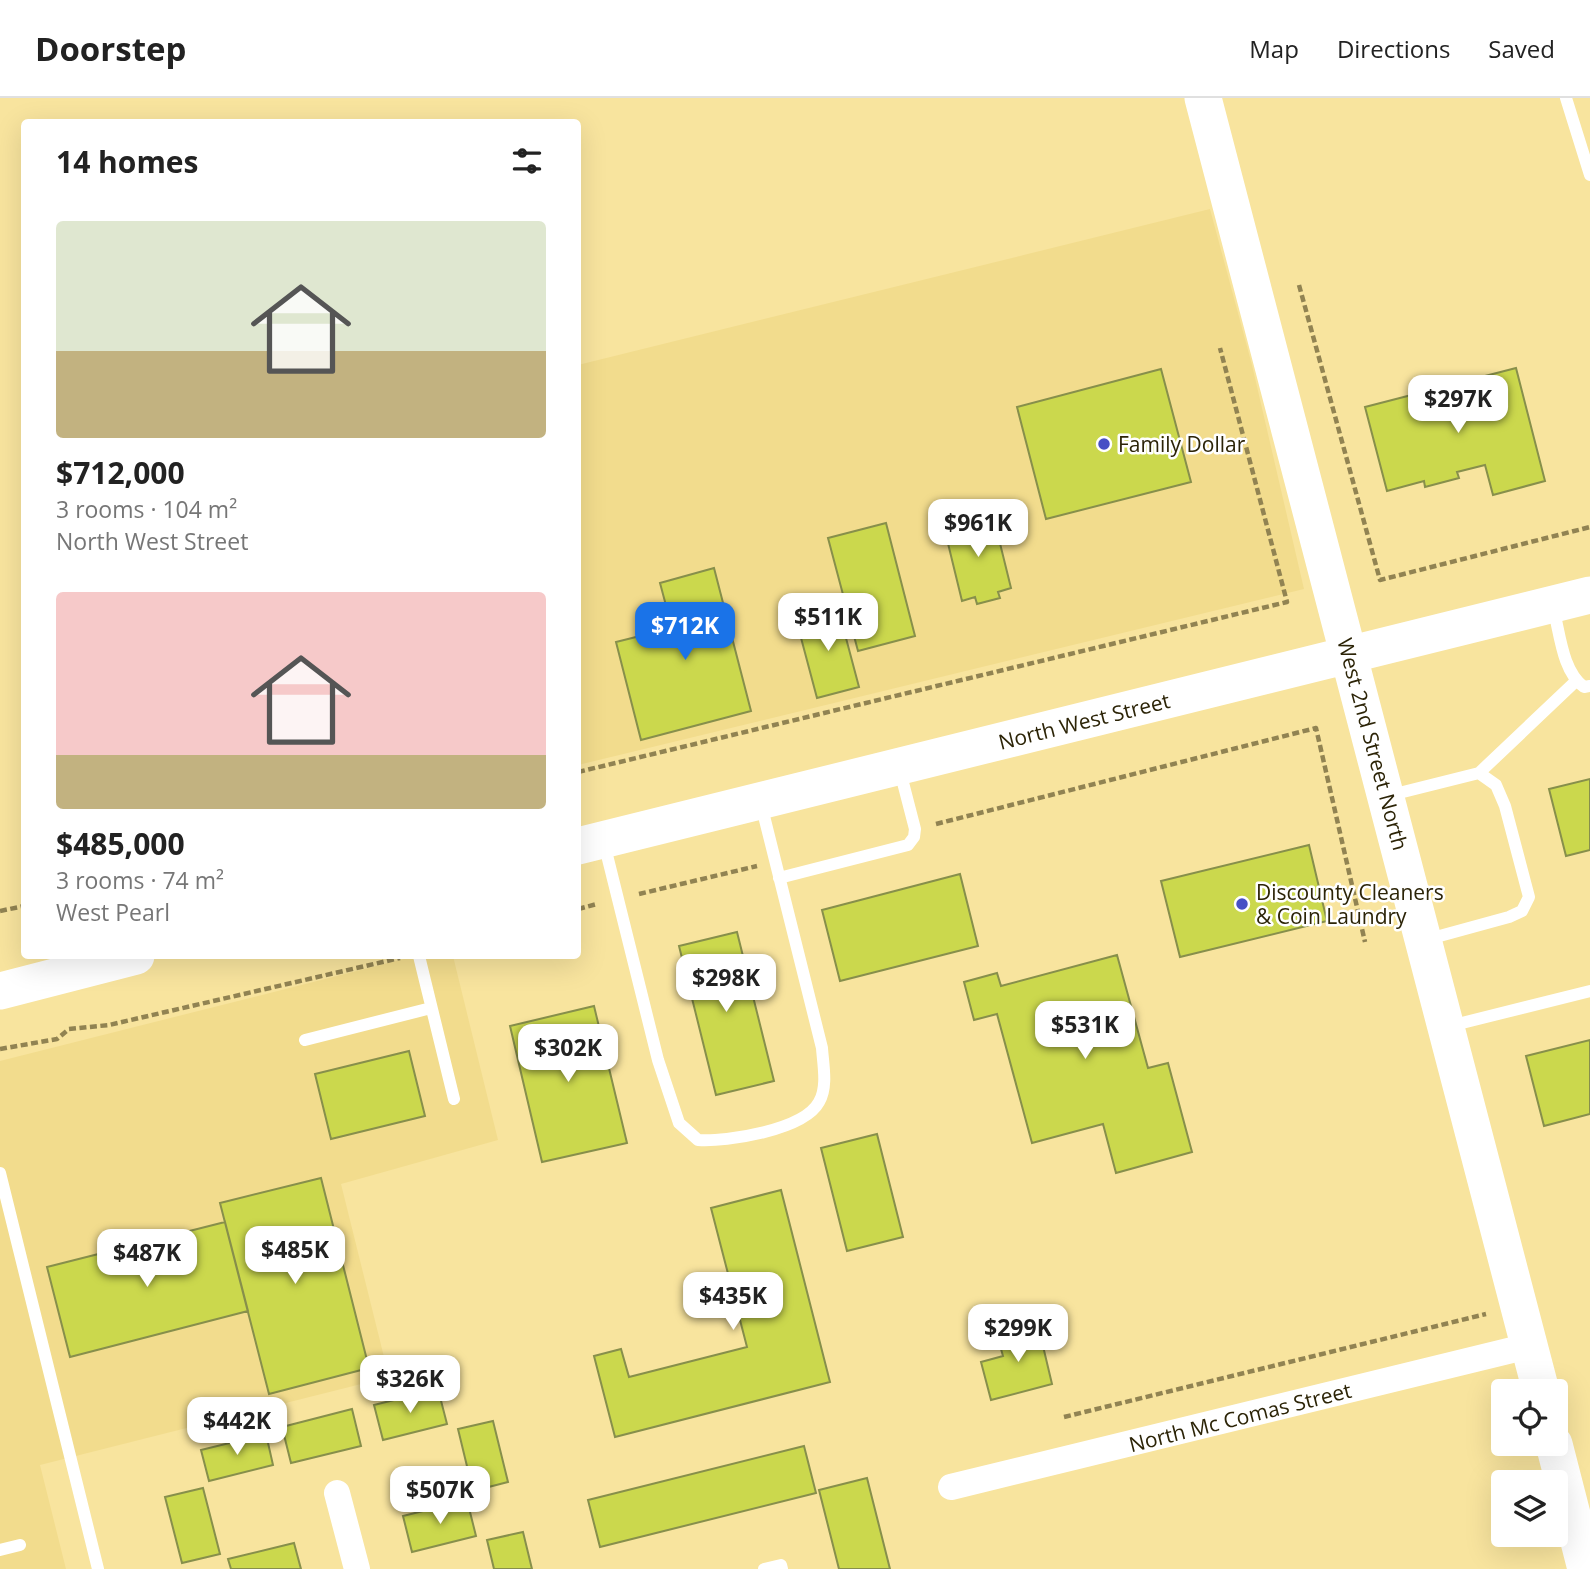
<!DOCTYPE html>
<meta charset="utf-8">
<style>
body{margin:0;font-family:"Open Sans",sans-serif;background:#f6f6f6;color:#222;height:100vh;display:flex;flex-direction:column;font-size:26px;white-space:nowrap}
*{box-sizing:border-box;margin:0}
p{font-size:23px;color:#767676}
.icon{flex:none;width:38px;height:38px;fill:none;stroke:currentColor;stroke-width:2;stroke-linecap:round;stroke-linejoin:round}
.map{position:relative;flex:1;overflow:hidden}
.details{position:absolute;left:21px;top:21px;width:560px;height:840px;display:flex;flex-direction:column;background:#fff;border-radius:7px;box-shadow:0 7px 28px #0002}
.details>*{flex:none}
.fabs{position:absolute;left:1491px;top:1281px;display:grid;gap:14px}
.fabs a{display:grid;place-items:center;width:77px;height:77px;border-radius:7px;background:#fff;box-shadow:0 7px 28px #0002;font-size:35px}
.price{position:absolute;translate:-50% -60px;padding:0 16px;border-radius:14px;background:#fff;color:#222;font-size:23px;line-height:46px;filter:drop-shadow(0 2px 4px #0008)}
.price::after{content:'';position:absolute;left:50%;top:42px;width:21px;height:16px;margin-left:-10px;background:inherit;clip-path:polygon(0 0,100% 0,50% 100%)}
.price.on{background:#1a73e8;color:#fff}
ul{padding:0;list-style:none}
li{display:grid;align-content:center;gap:14px;height:371px;padding:0 35px}
li span{display:grid;place-items:center;height:217px;border-radius:7px;color:#555}
li>.icon{margin-inline-start:auto}
span .icon{width:126px;height:126px;fill:#fffc;stroke-width:1}
li b{font-size:30px}
h2{display:flex;justify-content:space-between;align-items:center;height:84px;padding:0 35px;font-size:30px}
header{display:flex;align-items:center;gap:42px;box-sizing:border-box;height:98px;padding:0 35px;background:#fff;border-bottom:2px solid #e0e0e0}
header strong{font-size:33px}
nav{display:flex;gap:38px;margin-inline-start:auto;font-size:24px}
.map>svg:first-child{display:block}
</style>
<header>
<strong>Doorstep</strong>
<nav><a>Map</a><a>Directions</a><a>Saved</a></nav>
</header>
<div class="map">
<svg width="1590" height="1471" viewBox="0 0 1590 1471">
<rect width="100%" height="100%" fill="#f8e49e"/>
<path fill="#f2dc8d" d="M 1210,111 L 1252,267 L 1304,491 L 578,667 L 578,267 Z
M 416,858 L 453,858 L 498,1042 L 341,1086 L 389,1279 L 40,1367 L 66,1471 L 0,1471 L 0,963 Z"/>
<path fill="#cbd84d" stroke="#878f4b" stroke-width="2" d="M 1516,270 L 1545,383 L 1493,397 L 1485,367 L 1457,374 L 1459,380 L 1425,389 L 1424,383 L 1387,393 L 1365,309 Z
M 1161,271 L 1191,384 L 1046,421 L 1017,309 Z
M 993,417 L 1011,490 L 998,494 L 1000,500 L 977,506 L 975,499 L 962,503 L 944,429 Z
M 886,425 L 915,538 L 858,553 L 828,440 Z
M 714,470 L 751,613 L 641,642 L 616,544 L 672,530 L 660,485 Z
M 838,510 L 859,589 L 817,600 L 796,521 Z
M 1590,681 L 1590,752 L 1566,758 L 1549,691 Z
M 1309,747 L 1327,823 L 1180,859 L 1161,783 Z
M 960,776 L 978,848 L 840,883 L 822,812 Z
M 737,834 L 774,983 L 716,997 L 679,848 Z
M 1117,857 L 1148,970 L 1168,965 L 1192,1054 L 1116,1075 L 1103,1026 L 1032,1045 L 997,916 L 974,922 L 964,884 L 997,875 L 1001,888 Z
M 594,908 L 627,1045 L 542,1064 L 510,928 Z
M 1590,942 L 1590,1016 L 1544,1028 L 1526,958 Z
M 409,953 L 425,1018 L 331,1041 L 315,976 Z
M 877,1036 L 903,1139 L 847,1153 L 821,1050 Z
M 321,1080 L 369,1270 L 269,1296 L 220,1105 Z
M 781,1092 L 830,1284 L 615,1339 L 594,1258 L 621,1251 L 629,1279 L 747,1249 L 711,1110 Z
M 225,1124 L 248,1213 L 70,1259 L 47,1169 Z
M 1038,1227 L 1052,1286 L 991,1302 L 981,1264 L 1003,1258 L 997,1237 Z
M 438,1291 L 447,1326 L 383,1342 L 374,1307 Z
M 352,1311 L 361,1348 L 291,1365 L 282,1329 Z
M 493,1323 L 508,1384 L 473,1393 L 458,1331 Z
M 266,1336 L 273,1367 L 209,1383 L 201,1352 Z
M 804,1348 L 816,1395 L 600,1449 L 588,1402 Z
M 867,1380 L 890,1471 L 839,1471 L 819,1392 Z
M 203,1390 L 220,1456 L 182,1465 L 165,1399 Z
M 467,1402 L 476,1438 L 412,1454 L 403,1418 Z
M 523,1434 L 532,1471 L 494,1471 L 487,1442 Z
M 294,1445 L 301,1471 L 231,1471 L 228,1461 Z"/>
<g fill="none" stroke-linecap="round" stroke-linejoin="round">
<path stroke="#918352" stroke-width="4.5" stroke-dasharray="7 3.5" stroke-linecap="butt" d="M 1299,187 L 1380,482 L 1590,429
M 578,674 L 1287,504 L 1220,250
M 936,726 L 1316,630 L 1365,844
M 639,796 L 757,768
M 578,811 L 597,806
M 0,813 L 24,808
M 0,951 L 57,941 L 69,931 L 109,927 L 400,860
M 1064,1319 L 1486,1216"/>
<path stroke="#fff" stroke-width="12" d="M 1566,0 L 1590,77
M 1553,509 C 1560,535 1562,573 1584,589 L 1590,588
M 1479,675 L 1576,583
M 1387,698 L 1479,675 L 1496,687 L 1505,708 L 1529,799 L 1522,813 L 1509,819 L 1425,842
M 604,745 L 658,962 L 679,1025 L 698,1042 C 727,1044 804,1032 819,1004 C 828,989 823,966 822,950 L 761,706
M 779,780 L 908,747 L 914,739 L 915,731 L 900,673
M 419,858 L 454,1001
M 1450,928 L 1590,893
M 305,942 L 431,910
M 0,1075 L 98,1471
M 0,1452 L 20,1447
M 764,1471 L 781,1467 L 782,1471"/>
<path stroke="#fff" stroke-width="26" d="M 951,1389 L 1529,1248
M 337,1395 L 357,1471"/>
<path stroke="#fff" stroke-width="37" d="M 1203,0 L 1541,1293
M 578,748 L 1590,497
M 0,893 L 136,858
M 1554,1346 L 1586,1471"/>
</g>
<g fill="#4750c5" stroke="#fff" stroke-width="2.5">
<circle cx="1104" cy="346" r="7"/>
<circle cx="1242" cy="806" r="7"/>
</g>
<g text-anchor="middle" dominant-baseline="central" stroke-width="5" stroke-linejoin="round" paint-order="stroke">
<g font-size="21" fill="#2c2407" stroke="#fff" text-anchor="start">
<text x="1118" y="346">Family Dollar</text>
<text x="1256" y="794">Discounty Cleaners<tspan x="1256" dy="24">&amp; Coin Laundry</tspan></text>
</g>
<g font-size="21" fill="#2c2407" stroke="#fff">
<text transform="translate(1084 623) rotate(-14)">North West Street</text>
<text transform="translate(1373 646) rotate(75)">West 2nd Street North</text>
<text transform="translate(1240 1319) rotate(-14)">North Mc Comas Street</text>
</g>
</g>
</svg>
<div class="fabs">
<a><svg class="icon" aria-label="locate" viewBox="0 0 24 24"><circle cx="12" cy="12" r="6"/><path d="M12 2v4M12 18v4M2 12h4M18 12h4"/></svg></a>
<a><svg class="icon" aria-label="layers" viewBox="0 0 24 24"><path d="M12 4l9 5-9 5-9-5zM3 14l9 5 9-5"/></svg></a>
</div>
<b class="price" style="left:1458px;top:337px">$297K</b>
<b class="price" style="left:978px;top:461px">$961K</b>
<b class="price" style="left:828px;top:555px">$511K</b>
<b class="price on" style="left:685px;top:564px">$712K</b>
<b class="price" style="left:726px;top:916px">$298K</b>
<b class="price" style="left:1085px;top:963px">$531K</b>
<b class="price" style="left:568px;top:986px">$302K</b>
<b class="price" style="left:295px;top:1188px">$485K</b>
<b class="price" style="left:147px;top:1191px">$487K</b>
<b class="price" style="left:733px;top:1234px">$435K</b>
<b class="price" style="left:1018px;top:1266px">$299K</b>
<b class="price" style="left:410px;top:1317px">$326K</b>
<b class="price" style="left:237px;top:1359px">$442K</b>
<b class="price" style="left:440px;top:1428px">$507K</b>
<section class="details">
<h2>14 homes<svg class="icon" aria-label="filters" viewBox="0 0 24 24"><path d="M4 7h16M4 17h16"/><circle cx="9" cy="7" r="2"/><circle cx="15" cy="17" r="2"/></svg></h2>
<ul>
<li><span style="background:linear-gradient(#dfe7d0 60%,#c2b280 0)"><svg class="icon" aria-label="home" viewBox="0 0 24 24"><path d="M3 11l9-7 9 7M6 9v11h12V9"/></svg></span><div><b>$712,000</b><p>3 rooms · 104 m²</p><p>North West Street</p></div></li>
<li><span style="background:linear-gradient(#f6c9c9 75%,#c2b280 0)"><svg class="icon" aria-label="home" viewBox="0 0 24 24"><path d="M3 11l9-7 9 7M6 9v11h12V9"/></svg></span><div><b>$485,000</b><p>3 rooms · 74 m²</p><p>West Pearl</p></div></li>
</ul>
</section>
</div>
